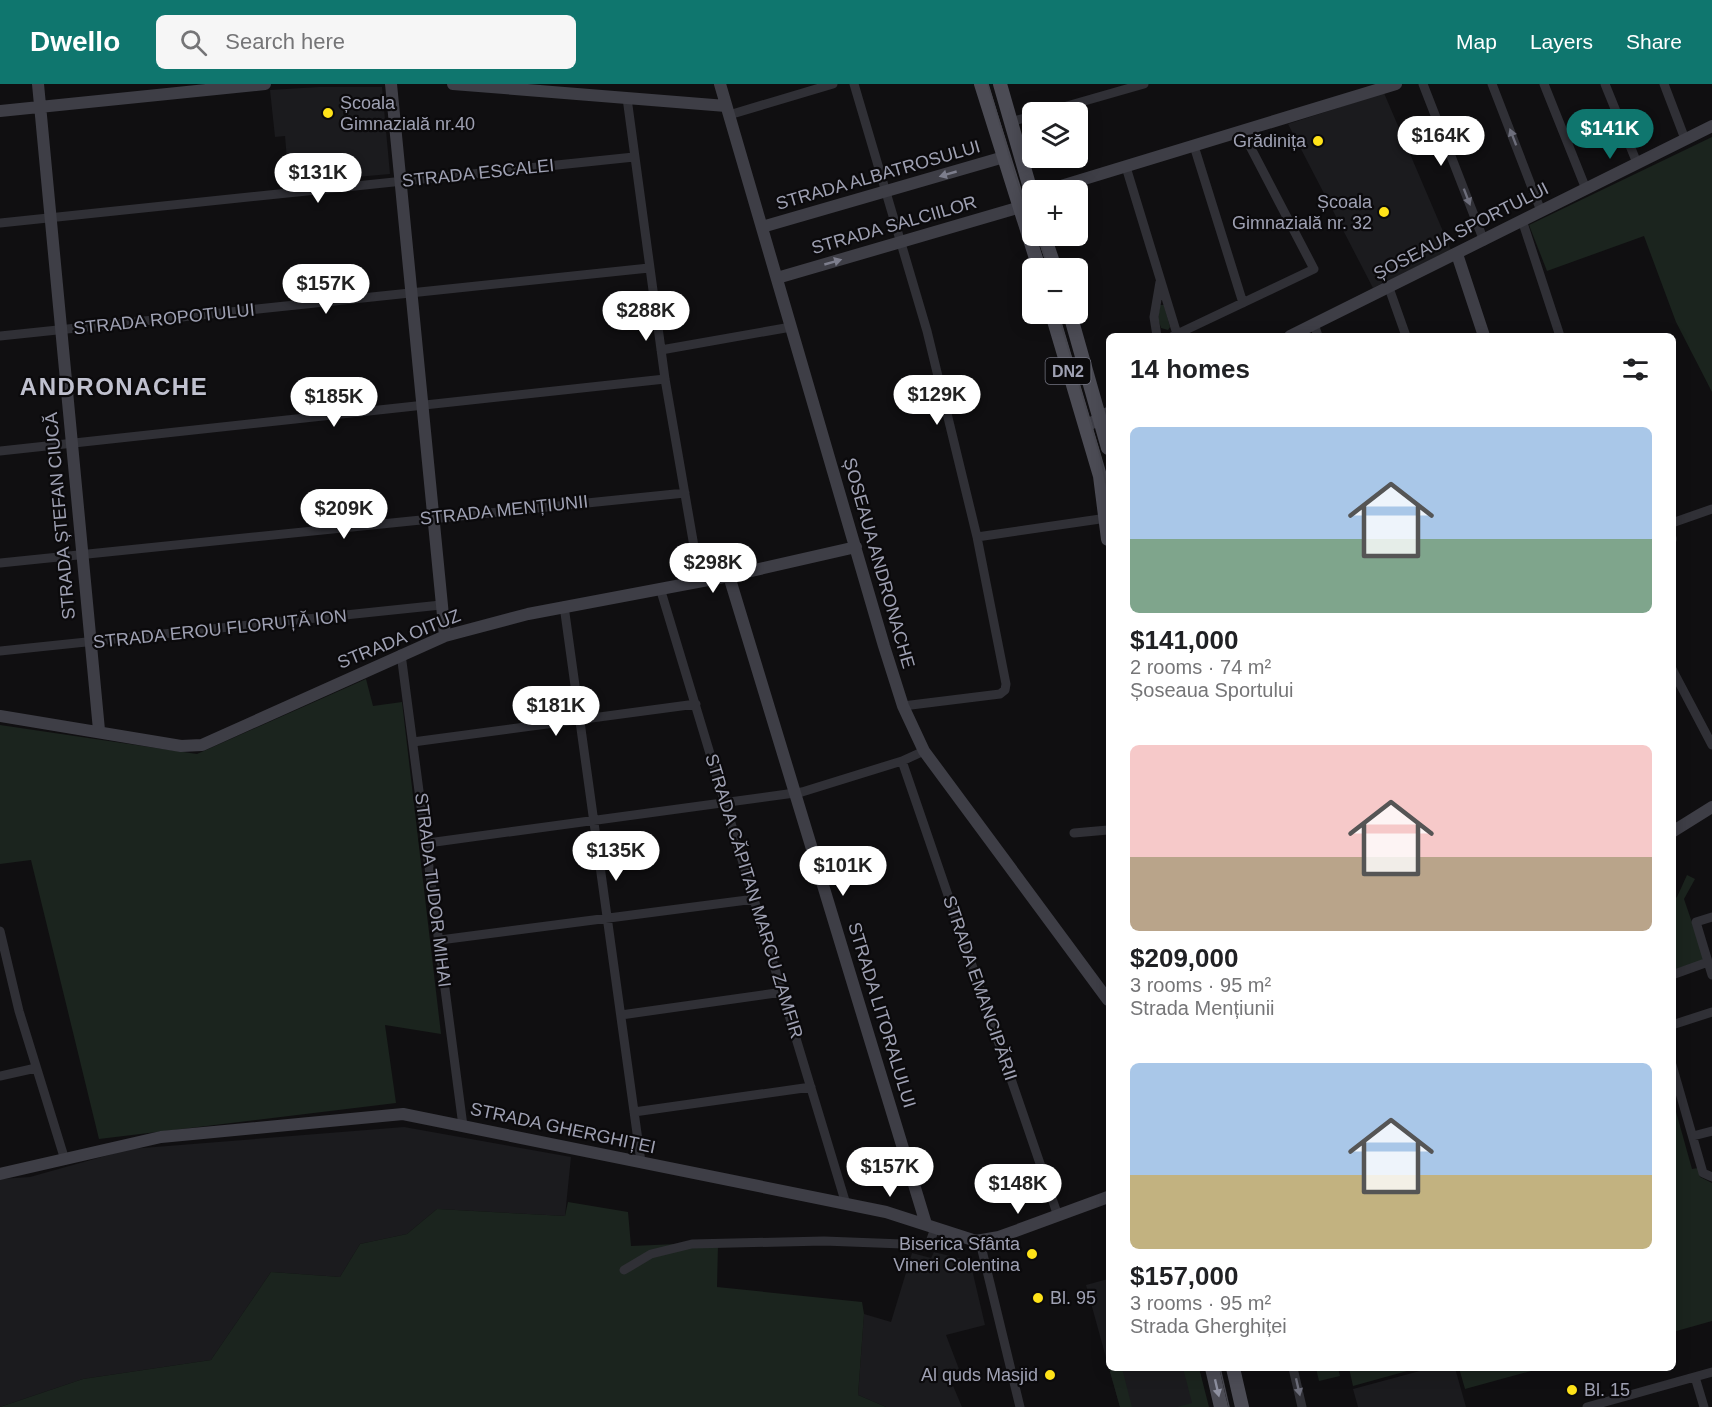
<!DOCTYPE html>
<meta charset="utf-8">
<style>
body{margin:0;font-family:Arial,sans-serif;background:#f6f6f6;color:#202124;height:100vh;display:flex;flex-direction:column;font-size:22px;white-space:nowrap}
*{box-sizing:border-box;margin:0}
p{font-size:20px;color:#757577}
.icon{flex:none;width:33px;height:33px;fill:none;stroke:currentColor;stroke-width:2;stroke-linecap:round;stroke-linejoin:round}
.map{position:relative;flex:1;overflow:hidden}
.drawer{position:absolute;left:1106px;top:249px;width:570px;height:1038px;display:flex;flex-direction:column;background:#fff;border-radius:9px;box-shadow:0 3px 15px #0003}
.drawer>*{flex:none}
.buttons{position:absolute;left:1022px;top:18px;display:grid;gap:12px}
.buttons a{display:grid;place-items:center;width:66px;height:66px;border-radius:9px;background:#fff;box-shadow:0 3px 15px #0003;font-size:30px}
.price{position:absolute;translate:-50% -51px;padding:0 14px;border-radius:21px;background:#fff;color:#222;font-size:20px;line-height:39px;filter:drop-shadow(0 2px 3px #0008)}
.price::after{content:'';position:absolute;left:50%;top:36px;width:18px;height:14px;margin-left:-9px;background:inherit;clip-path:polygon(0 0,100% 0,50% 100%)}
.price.current{background:#0f766e;color:#fff}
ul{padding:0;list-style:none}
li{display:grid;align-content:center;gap:12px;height:318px;padding:0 24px}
li span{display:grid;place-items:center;height:186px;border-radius:9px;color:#555}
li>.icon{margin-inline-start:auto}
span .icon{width:108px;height:108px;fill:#fffc;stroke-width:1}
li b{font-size:26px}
h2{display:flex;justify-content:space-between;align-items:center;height:72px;padding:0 24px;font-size:26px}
header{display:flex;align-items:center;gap:36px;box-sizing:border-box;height:84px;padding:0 30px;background:#0f766e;color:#fff}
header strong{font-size:28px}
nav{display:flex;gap:33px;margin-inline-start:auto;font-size:21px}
.search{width:420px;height:54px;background:#f6f6f6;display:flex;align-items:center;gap:15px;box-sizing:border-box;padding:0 21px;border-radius:9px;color:#757577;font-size:22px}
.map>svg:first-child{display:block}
</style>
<header>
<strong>Dwello</strong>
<div class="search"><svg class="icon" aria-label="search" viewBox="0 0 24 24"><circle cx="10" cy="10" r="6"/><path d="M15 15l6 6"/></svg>Search here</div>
<nav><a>Map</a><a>Layers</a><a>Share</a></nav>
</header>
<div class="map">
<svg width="1712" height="1323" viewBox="0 0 1712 1323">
<rect width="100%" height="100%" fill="#100f11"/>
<path fill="#1b1b1e" d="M 319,3 L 382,3 L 390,90 L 289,99 L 285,52 L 275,53 L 270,6 Z
M 1384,9 L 1451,166 L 1373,204 L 1288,40 Z
M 404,1043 L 571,1073 L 565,1132 L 437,1125 L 407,1150 L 360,1160 L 340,1193 L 271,1188 L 211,1276 L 83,1295 L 0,1323 L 0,1095 L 30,1093 L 130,1065 Z
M 934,1168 L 970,1177 L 985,1241 L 946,1251 L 962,1293 L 951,1297 L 962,1323 L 886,1323 L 858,1311 L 864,1230 L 891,1238 L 912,1169 L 931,1174 Z
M 1108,1195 L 1108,1281 L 1086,1201 Z
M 1109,1284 L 1199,1284 L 1208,1323 L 1120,1323 Z
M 1431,1284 L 1455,1284 L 1466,1323 L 1358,1323 L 1353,1305 Z"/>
<path fill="#1b241e" d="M 1712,53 L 1712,308 L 1676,238 L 1644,152 L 1547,187 L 1529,141 Z
M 1160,221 L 1164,221 L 1170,243 L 1168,246 L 1161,244 L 1158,234 Z
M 366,595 L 373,622 L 402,618 L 441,950 L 385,941 L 396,1019 L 99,1055 L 31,776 L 0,780 L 0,641 L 197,670 Z
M 1687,791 L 1695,795 L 1684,815 L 1705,877 L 1673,888 L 1672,863 L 1676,861 L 1673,816 L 1677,813 Z
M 1673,1017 L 1692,1085 L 1698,1084 L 1700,1093 L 1712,1099 L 1712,1237 L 1673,1248 Z
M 568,1118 L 628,1128 L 631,1162 L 700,1159 L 718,1161 L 717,1203 L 862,1218 L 864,1230 L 858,1311 L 886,1323 L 0,1323 L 83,1295 L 211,1276 L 271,1188 L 340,1193 L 360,1160 L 407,1150 L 437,1125 L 565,1132 Z
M 1109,1284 L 1122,1284 L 1132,1323 L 1120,1323 Z
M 1183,1284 L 1199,1284 L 1209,1323 L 1177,1323 L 1192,1319 Z
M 1316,1284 L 1338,1284 L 1340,1292 L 1319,1297 Z
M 1349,1284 L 1418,1284 L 1353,1302 Z
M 1459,1284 L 1542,1284 L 1465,1305 Z"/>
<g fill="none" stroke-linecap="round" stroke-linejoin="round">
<path stroke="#303036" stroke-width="9" d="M 854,0 L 927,247 L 977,453 L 1006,600 L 1005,606 L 1000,610 L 903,622
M 1423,0 L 1484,157
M 1492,0 L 1541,127
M 1544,0 L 1586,105
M 1605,0 L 1637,79
M 1664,0 L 1685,55
M 627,14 L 665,295 L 700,497
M 1046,28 L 1144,0
M 729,31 L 833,0
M 1010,38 L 1032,32
M 1194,62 L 1243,219
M 1126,83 L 1177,250
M 1522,136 L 1560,252
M 0,139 L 634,73
M 1389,204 L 1406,252
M 1314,240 L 1318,252
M 0,252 L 649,184
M 1157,252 L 1154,233 L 1160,198
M 1173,252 L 1314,185 L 1242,47
M 661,266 L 791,243
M 0,367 L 665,295
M 1672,439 L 1712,425
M 977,453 L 1107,434
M 1672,454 L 1672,456
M 0,479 L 685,409
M 660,504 L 846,1120
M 564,522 L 641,1078
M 0,567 L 441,521
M 401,570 L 463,1042
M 1672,585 L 1712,661
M 413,658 L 696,620
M 902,677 L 1058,1132
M 1074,749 L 1108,746
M 428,759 L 802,708 L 902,677 L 924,667
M 1712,833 L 1696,838 L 1712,891
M 0,847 L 19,927 L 65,1076
M 440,856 L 755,815
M 1672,891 L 1708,878
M 621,931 L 783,908
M 1672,941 L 1712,928
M 1672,981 L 1703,1089 L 1712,1093
M 0,992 L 36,984
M 634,1028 L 811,1003
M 1693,1052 L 1712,1047
M 980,1158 L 1020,1323
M 624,1186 L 651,1170 L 692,1160 L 824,1157 L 929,1161 L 935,1144
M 1293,1284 L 1302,1323
M 1695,1293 L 1704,1323
M 1587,1323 L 1712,1288"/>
<path stroke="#3e3e46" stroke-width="12" d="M 38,0 L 99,646
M 391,0 L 445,552
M 453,0 L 726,22
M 720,0 L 884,562 L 903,622 L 924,667 L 1108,916
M 0,27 L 265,0
M 1048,106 L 1396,0
M 762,143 L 1004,73
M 1457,170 L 1484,252
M 777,194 L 1021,123
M 1290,252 L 1712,42
M 1085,343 L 1108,329
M 729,492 L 926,1140
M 0,632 L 181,662 L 202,661 L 445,552 L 528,530 L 729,492 L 856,463
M 1672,748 L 1712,723
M 0,1090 L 161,1053 L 403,1030 L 886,1128 L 976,1157 L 999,1153 L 1108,1113"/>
<path stroke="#4c4c55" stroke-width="14" d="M 981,0 L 1039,184
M 1000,0 L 1032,111
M 1044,152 L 1055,184
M 1052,230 L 1100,392 L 1108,455
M 1070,230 L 1108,364
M 1212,1284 L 1221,1323
M 1233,1284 L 1242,1323"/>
<path stroke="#47474f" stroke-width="1.5" d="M 988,0 L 1032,146
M 1038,152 L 1048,184
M 1058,230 L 1100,371 L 1108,409
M 1220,1284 L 1229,1323"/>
</g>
<defs><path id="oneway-solid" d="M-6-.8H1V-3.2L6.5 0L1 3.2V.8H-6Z" transform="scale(1.5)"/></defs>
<g fill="#6d6e7b">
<use href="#oneway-solid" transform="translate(1513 53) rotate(-111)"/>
<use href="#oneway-solid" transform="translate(1467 113) rotate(69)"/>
<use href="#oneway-solid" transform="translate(1298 1303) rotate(77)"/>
</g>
<g fill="#7d7e8d">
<use href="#oneway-solid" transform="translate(948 90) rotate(164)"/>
<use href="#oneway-solid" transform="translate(833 178) rotate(-16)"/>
</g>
<use fill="#8e90a0" href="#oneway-solid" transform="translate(1217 1304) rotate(77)"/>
<g fill="#ffe319" stroke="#0b0a0c" stroke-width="2">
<circle cx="328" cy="29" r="6"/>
<circle cx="1318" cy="57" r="6"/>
<circle cx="1384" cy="128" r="6"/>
<circle cx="1032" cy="1170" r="6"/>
<circle cx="1038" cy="1214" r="6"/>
<circle cx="1050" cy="1291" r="6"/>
<circle cx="1572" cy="1306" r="6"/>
</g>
<g text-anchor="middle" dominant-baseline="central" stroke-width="4.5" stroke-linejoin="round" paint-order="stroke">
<rect fill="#0b0a0c" stroke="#737481" stroke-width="1.5" x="1045.5" y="274" width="45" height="26" rx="4.5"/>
<g font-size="16" font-weight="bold" fill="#9fa1b3">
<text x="1068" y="287">DN2</text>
</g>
<g font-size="18" fill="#9fa1b3" stroke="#0b0a0c" text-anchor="end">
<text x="340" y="19" text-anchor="start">Școala<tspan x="340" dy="21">Gimnazială nr.40</tspan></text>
<text x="1306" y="57">Grădinița</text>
<text x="1372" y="118">Școala<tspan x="1372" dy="21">Gimnazială nr. 32</tspan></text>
<text x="1020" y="1160">Biserica Sfânta<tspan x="1020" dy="21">Vineri Colentina</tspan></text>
<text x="1050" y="1214" text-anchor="start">Bl. 95</text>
<text x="1038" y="1291">Al quds Masjid</text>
<text x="1584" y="1306" text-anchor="start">Bl. 15</text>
</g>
<g font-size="18" fill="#9fa1b3" stroke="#0b0a0c">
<text transform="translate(478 89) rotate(-6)">STRADA ESCALEI</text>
<text transform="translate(878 91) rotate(-16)">STRADA ALBATROSULUI</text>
<text transform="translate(894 141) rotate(-16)">STRADA SALCIILOR</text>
<text transform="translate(1461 147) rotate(-27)">ȘOSEAUA SPORTULUI</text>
<text transform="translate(164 235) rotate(-6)">STRADA ROPOTULUI</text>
<text transform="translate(504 426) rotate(-6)">STRADA MENȚIUNII</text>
<text transform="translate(60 432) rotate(-95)">STRADA ȘTEFAN CIUCĂ</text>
<text transform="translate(879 479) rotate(74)">ȘOSEAUA ANDRONACHE</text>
<text transform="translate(220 545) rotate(-6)">STRADA EROU FLORUȚĂ ION</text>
<text transform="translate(399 555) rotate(-22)">STRADA OITUZ</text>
<text transform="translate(433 806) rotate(83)">STRADA TUDOR MIHAI</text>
<text transform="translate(754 812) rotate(73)">STRADA CĂPITAN MARCU ZAMFIR</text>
<text transform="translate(980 904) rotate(71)">STRADA EMANCIPĂRII</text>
<text transform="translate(882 931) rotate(73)">STRADA LITORALULUI</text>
<text transform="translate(563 1044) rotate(12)">STRADA GHERGHIȚEI</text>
</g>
<g font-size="24" font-weight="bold" letter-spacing="1.5" fill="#c0c1cf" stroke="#0b0a0c">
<text x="114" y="302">ANDRONACHE</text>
</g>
</g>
</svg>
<div class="buttons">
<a><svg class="icon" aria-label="layers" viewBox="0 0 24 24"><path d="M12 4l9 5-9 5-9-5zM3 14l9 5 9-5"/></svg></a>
<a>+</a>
<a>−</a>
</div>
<b class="price current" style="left:1610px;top:76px">$141K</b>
<b class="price" style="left:1441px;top:83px">$164K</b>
<b class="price" style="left:318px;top:120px">$131K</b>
<b class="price" style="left:326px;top:231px">$157K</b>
<b class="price" style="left:646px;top:258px">$288K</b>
<b class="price" style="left:937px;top:342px">$129K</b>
<b class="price" style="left:334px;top:344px">$185K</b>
<b class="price" style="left:344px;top:456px">$209K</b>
<b class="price" style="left:713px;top:510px">$298K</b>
<b class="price" style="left:556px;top:653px">$181K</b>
<b class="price" style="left:616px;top:798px">$135K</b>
<b class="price" style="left:843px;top:813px">$101K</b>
<b class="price" style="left:890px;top:1114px">$157K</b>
<b class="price" style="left:1018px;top:1131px">$148K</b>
<section class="drawer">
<h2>14 homes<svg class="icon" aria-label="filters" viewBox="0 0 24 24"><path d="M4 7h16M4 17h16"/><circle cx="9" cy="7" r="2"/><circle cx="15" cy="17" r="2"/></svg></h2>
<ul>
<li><span style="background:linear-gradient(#a9c7e8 60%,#7fa58c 0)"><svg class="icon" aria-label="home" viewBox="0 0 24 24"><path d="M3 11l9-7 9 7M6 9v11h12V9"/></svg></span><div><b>$141,000</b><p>2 rooms · 74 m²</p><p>Șoseaua Sportului</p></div></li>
<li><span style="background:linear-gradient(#f6c9c9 60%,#b9a48a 0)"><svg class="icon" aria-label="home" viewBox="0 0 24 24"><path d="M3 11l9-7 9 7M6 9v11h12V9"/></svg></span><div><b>$209,000</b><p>3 rooms · 95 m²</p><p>Strada Mențiunii</p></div></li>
<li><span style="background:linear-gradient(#a9c7e8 60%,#c2b280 0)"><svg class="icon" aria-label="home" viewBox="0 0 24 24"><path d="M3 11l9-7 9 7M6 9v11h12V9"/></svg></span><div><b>$157,000</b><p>3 rooms · 95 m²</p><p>Strada Gherghiței</p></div></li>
</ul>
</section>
</div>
